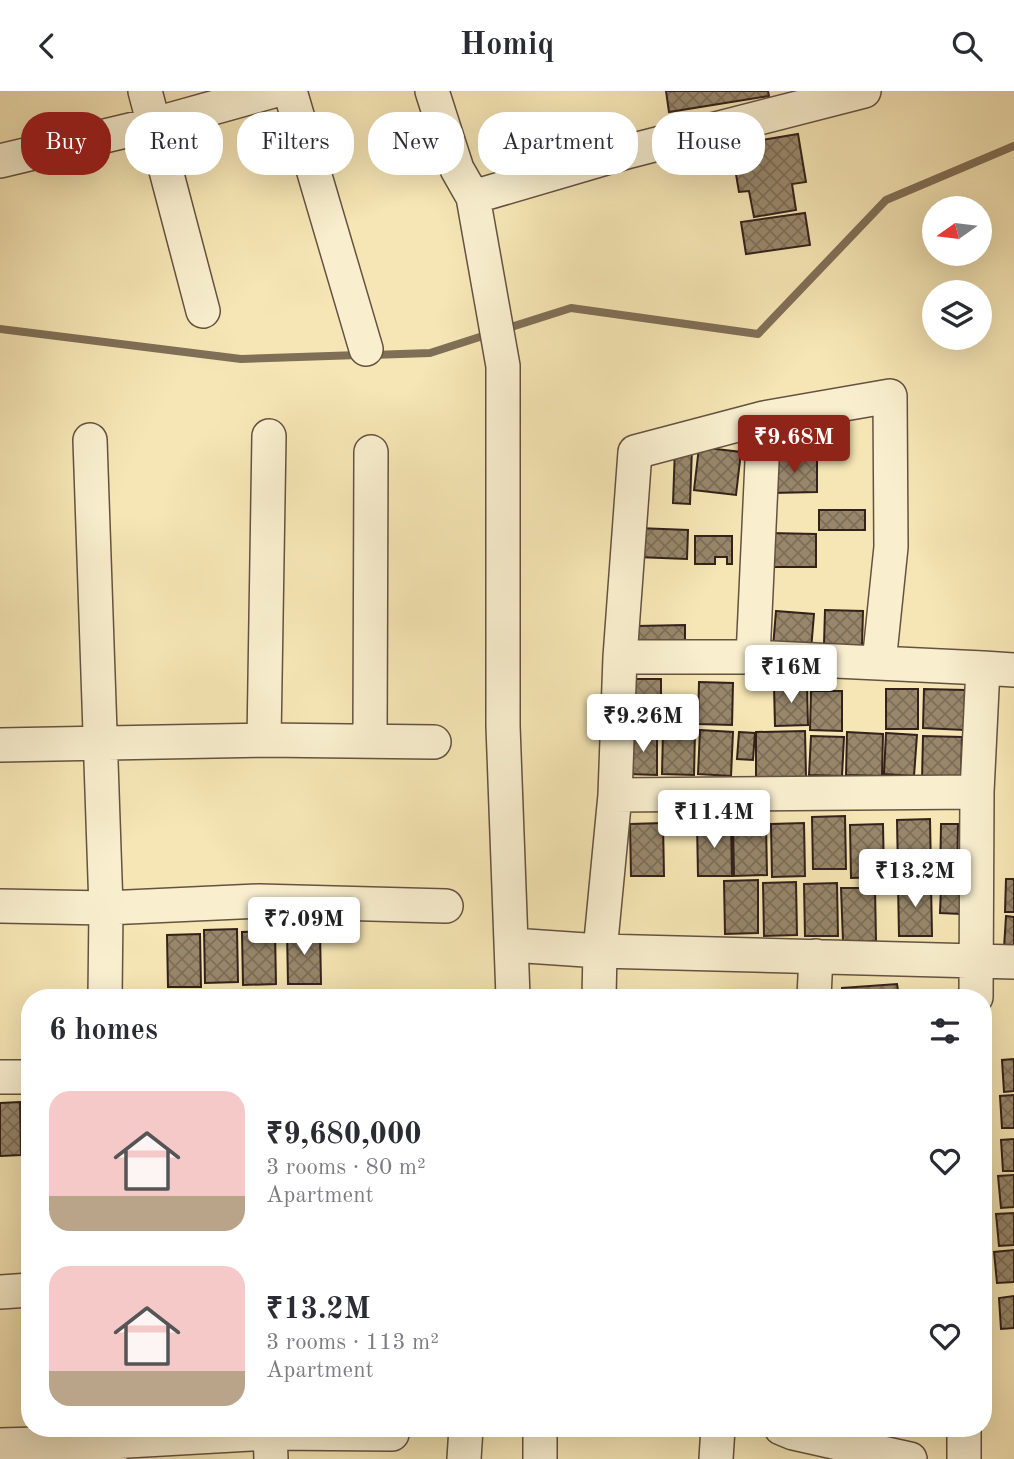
<!DOCTYPE html>
<meta charset="utf-8">
<style>
body{margin:0;font-family:"Old Standard TT",serif;background:#f7f7f7;color:#2b2b33;height:100vh;display:flex;flex-direction:column;font-size:26px;white-space:nowrap}
*{box-sizing:border-box;margin:0}
p{font-size:23px;color:#7c7c81}
.icon{flex:none;width:38px;height:38px;fill:none;stroke:currentColor;stroke-width:2;stroke-linecap:round;stroke-linejoin:round}
.map{position:relative;flex:1;overflow:hidden}
.details{position:absolute;left:21px;top:898px;width:971px;height:448px;display:flex;flex-direction:column;background:#fff;border-radius:28px;box-shadow:0 7px 28px #0002}
.details>*{flex:none}
.banner{position:absolute;left:21px;top:21px;width:973px;height:63px;display:flex;gap:14px}
.needle{width:46px;rotate:256deg}
.controls{position:absolute;left:922px;top:105px;display:grid;gap:14px}
.controls a{display:grid;place-items:center;width:70px;height:70px;border-radius:50%;background:#fff;box-shadow:0 7px 28px #0002;font-size:35px}
.price{position:absolute;translate:-50% -60px;padding:0 16px;border-radius:7px;background:#fff;color:#222;font-size:23px;line-height:46px;filter:drop-shadow(0 2px 4px #0008)}
.price::after{content:'';position:absolute;left:50%;top:42px;width:21px;height:16px;margin-left:-10px;background:inherit;clip-path:polygon(0 0,100% 0,50% 100%)}
.price.current{background:#8f2418;color:#fff}
ul{padding:0;list-style:none}
li{display:flex;align-items:center;gap:21px;height:175px;padding:0 28px}
li span{display:grid;place-items:center;flex:none;width:196px;height:140px;border-radius:21px;color:#555}
li>.icon{margin-inline-start:auto}
span .icon{width:84px;height:84px;fill:#fffc;stroke-width:1}
li b{font-size:30px}
h2{display:flex;justify-content:space-between;align-items:center;height:84px;padding:0 28px;font-size:30px}
.chip{padding:0 24px;border-radius:28px;background:#fff;box-shadow:0 7px 28px #0002;font-size:24px;line-height:63px}
.chip.current{background:#8f2418;color:#fff}
header{display:flex;justify-content:space-between;align-items:center;height:91px;padding:0 28px;background:#fff;font-size:32px;font-weight:800}
.map>svg:first-child{display:block}
</style>
<header><svg class="icon" aria-label="back" viewBox="0 0 24 24"><path d="M15 5l-7 7 7 7"/></svg>Homiq<svg class="icon" aria-label="search" viewBox="0 0 24 24"><circle cx="10" cy="10" r="6"/><path d="M15 15l6 6"/></svg></header>
<div class="map">
<svg width="1014" height="1368" viewBox="0 0 1014 1368">
<defs>
<pattern id="building-cross-hatch" width="8" height="8" patternUnits="userSpaceOnUse" patternTransform="scale(1.75)"><rect width="8" height="8" fill="#98876b"/><path d="M0 0l8 8M0 8l8-8" fill="none" stroke="#7d6e57"/></pattern>
</defs>
<rect width="100%" height="100%" fill="#f6e6b5"/>
<filter id="stains"><feTurbulence type="fractalNoise" baseFrequency=".00286" numOctaves="4"/><feColorMatrix values="0 0 0 0 .2 0 0 0 0 .09 0 0 0 0 .02 0 0 0 .5 -.17"/></filter>
<radialGradient id="worn" r=".72"><stop offset=".6" stop-color="#630" stop-opacity="0"/><stop offset="1" stop-color="#630" stop-opacity=".3"/></radialGradient>
<g fill="none" stroke-linecap="round" stroke-linejoin="round">
<path stroke="#806f57" stroke-width="8" d="M 0,238 L 241,268 L 359,264
M 505,238 L 571,217 L 758,243 L 886,109 L 1014,55
M 372,264 L 430,262 L 489,243"/>
</g>
<path fill="url(#building-cross-hatch)" stroke="#33211a" stroke-width="2" d="M 666,0 L 768,0 L 769,5 L 669,21 Z
M 798,43 L 806,91 L 792,93 L 796,119 L 754,126 L 749,100 L 739,101 L 731,54 Z
M 805,122 L 810,154 L 746,163 L 741,131 Z
M 699,356 L 741,361 L 736,404 L 694,399 Z
M 675,357 L 692,357 L 690,413 L 673,412 Z
M 817,367 L 817,401 L 771,402 L 771,368 Z
M 819,419 L 865,419 L 865,439 L 819,439 Z
M 638,437 L 688,439 L 687,468 L 637,466 Z
M 769,442 L 816,443 L 816,476 L 769,476 Z
M 695,445 L 732,445 L 732,473 L 727,473 L 727,466 L 715,466 L 715,473 L 695,473 Z
M 825,519 L 863,520 L 862,555 L 824,554 Z
M 776,520 L 814,523 L 811,559 L 773,556 Z
M 685,534 L 685,554 L 637,554 L 637,535 Z
M 629,588 L 661,588 L 661,634 L 629,634 Z
M 699,591 L 733,592 L 732,634 L 698,633 Z
M 807,594 L 808,634 L 775,635 L 774,595 Z
M 886,598 L 918,598 L 918,638 L 886,638 Z
M 924,598 L 965,599 L 964,639 L 923,637 Z
M 811,600 L 842,600 L 842,640 L 810,639 Z
M 700,639 L 733,641 L 731,685 L 698,683 Z
M 663,640 L 695,641 L 694,684 L 662,683 Z
M 805,640 L 806,686 L 756,686 L 756,641 Z
M 739,641 L 755,642 L 753,669 L 737,668 Z
M 847,641 L 883,643 L 882,685 L 846,684 Z
M 629,642 L 657,642 L 657,684 L 628,683 Z
M 886,642 L 917,644 L 914,685 L 884,683 Z
M 811,645 L 844,646 L 842,685 L 809,684 Z
M 923,645 L 962,646 L 961,691 L 922,690 Z
M 845,725 L 846,778 L 813,778 L 812,726 Z
M 930,728 L 931,781 L 898,782 L 897,729 Z
M 663,732 L 664,785 L 631,785 L 630,733 Z
M 697,732 L 731,732 L 732,785 L 698,785 Z
M 733,732 L 766,732 L 767,784 L 734,785 Z
M 804,732 L 805,785 L 772,786 L 771,733 Z
M 883,733 L 884,786 L 851,787 L 850,734 Z
M 941,733 L 958,733 L 957,791 L 940,790 Z
M 1006,788 L 1014,788 L 1014,821 L 1005,821 Z
M 758,789 L 758,842 L 725,843 L 724,790 Z
M 796,791 L 797,844 L 764,845 L 763,792 Z
M 837,792 L 838,845 L 805,845 L 804,793 Z
M 898,792 L 931,792 L 932,845 L 899,845 Z
M 941,796 L 962,797 L 961,823 L 940,822 Z
M 841,797 L 875,797 L 876,850 L 843,850 Z
M 1006,825 L 1014,826 L 1014,858 L 1004,857 Z
M 237,838 L 238,891 L 205,892 L 204,839 Z
M 275,840 L 276,893 L 243,894 L 242,841 Z
M 287,840 L 320,840 L 321,893 L 288,893 Z
M 200,843 L 201,896 L 168,896 L 167,844 Z
M 897,893 L 899,906 L 842,906 L 842,897 Z
M 1014,968 L 1014,1000 L 1004,1001 L 1002,969 Z
M 1014,1004 L 1014,1037 L 1002,1037 L 1000,1005 Z
M 20,1011 L 21,1064 L 0,1065 L 0,1012 Z
M 1014,1048 L 1014,1080 L 1003,1080 L 1001,1049 Z
M 1014,1084 L 1014,1116 L 1001,1117 L 998,1085 Z
M 1014,1122 L 1014,1154 L 999,1155 L 996,1123 Z
M 1014,1159 L 1014,1191 L 997,1192 L 994,1161 Z
M 1014,1205 L 1014,1237 L 1001,1238 L 999,1207 Z"/>
<g fill="none" stroke-linecap="round" stroke-linejoin="round">
<defs>
<path id="minor" d="M 145,0 L 203,220
M 290,0 L 366,258
M 432,0 L 457,78 L 473,106 L 503,275 L 503,635 L 513,906
M 0,70 L 155,33 L 273,0
M 473,106 L 630,60 L 864,0
M 90,349 L 106,817 L 105,906
M 620,566 L 753,566 L 983,577 L 977,701
M 753,566 L 764,327
M 983,577 L 1014,579
M 264,649 L 269,345
M 370,650 L 371,361
M 0,654 L 264,649 L 434,651
M 615,704 L 977,701 L 976,906
M 0,815 L 106,817 L 259,810 L 446,815
M 512,854 L 600,860 L 1014,871
M 599,906 L 600,860 L 615,704 L 620,566 L 635,361 L 764,327 L 890,305 L 891,456 L 879,572
M 814,906 L 816,865
M 0,986 L 30,986
M 0,1201 L 30,1199
M 781,1337 L 793,1342 L 910,1368
M 270,1342 L 392,1343
M 0,1354 L 110,1351 L 109,1337
M 110,1368 L 110,1351 L 270,1342 L 271,1368
M 464,1368 L 466,1337
M 540,1368 L 540,1337
M 716,1368 L 718,1337
M 964,1368 L 964,1337"/>
</defs>
<use href="#minor" stroke="#645241" stroke-width="36"/>
<use href="#minor" stroke="#f9efcf" stroke-width="33"/>
</g>
<rect width="100%" height="100%" filter="url(#stains)"/>
<rect width="100%" height="100%" fill="url(#worn)"/>
</svg>
<div class="controls">
<a><svg class="needle" viewBox="-14 -14 28 28"><path d="M0-13l5 13h-10z" fill="#e53935"/><path d="M0 13l5-13h-10z" fill="#7c7c81"/></svg></a>
<a><svg class="icon" aria-label="layers" viewBox="0 0 24 24"><path d="M12 4l9 5-9 5-9-5zM3 14l9 5 9-5"/></svg></a>
</div>
<b class="price current" style="left:794px;top:384px">₹9.68M</b>
<b class="price" style="left:791px;top:614px">₹16M</b>
<b class="price" style="left:643px;top:663px">₹9.26M</b>
<b class="price" style="left:714px;top:759px">₹11.4M</b>
<b class="price" style="left:915px;top:818px">₹13.2M</b>
<b class="price" style="left:304px;top:866px">₹7.09M</b>
<div class="banner">
<a class="chip current">Buy</a>
<a class="chip">Rent</a>
<a class="chip">Filters</a>
<a class="chip">New</a>
<a class="chip">Apartment</a>
<a class="chip">House</a>
</div>
<section class="details">
<h2>6 homes<svg class="icon" aria-label="filters" viewBox="0 0 24 24"><path d="M4 7h16M4 17h16"/><circle cx="9" cy="7" r="2"/><circle cx="15" cy="17" r="2"/></svg></h2>
<ul>
<li><span style="background:linear-gradient(#f6c9c9 75%,#b9a48a 0)"><svg class="icon" aria-label="home" viewBox="0 0 24 24"><path d="M3 11l9-7 9 7M6 9v11h12V9"/></svg></span><div><b>₹9,680,000</b><p>3 rooms · 80 m²</p><p>Apartment</p></div><svg class="icon" aria-label="heart" viewBox="0 0 24 24"><path d="M12 20l-8-8c-3-5 5-10 8-4 3-6 11-1 8 4z"/></svg></li>
<li><span style="background:linear-gradient(#f6c9c9 75%,#b9a48a 0)"><svg class="icon" aria-label="home" viewBox="0 0 24 24"><path d="M3 11l9-7 9 7M6 9v11h12V9"/></svg></span><div><b>₹13.2M</b><p>3 rooms · 113 m²</p><p>Apartment</p></div><svg class="icon" aria-label="heart" viewBox="0 0 24 24"><path d="M12 20l-8-8c-3-5 5-10 8-4 3-6 11-1 8 4z"/></svg></li>
</ul>
</section>
</div>
